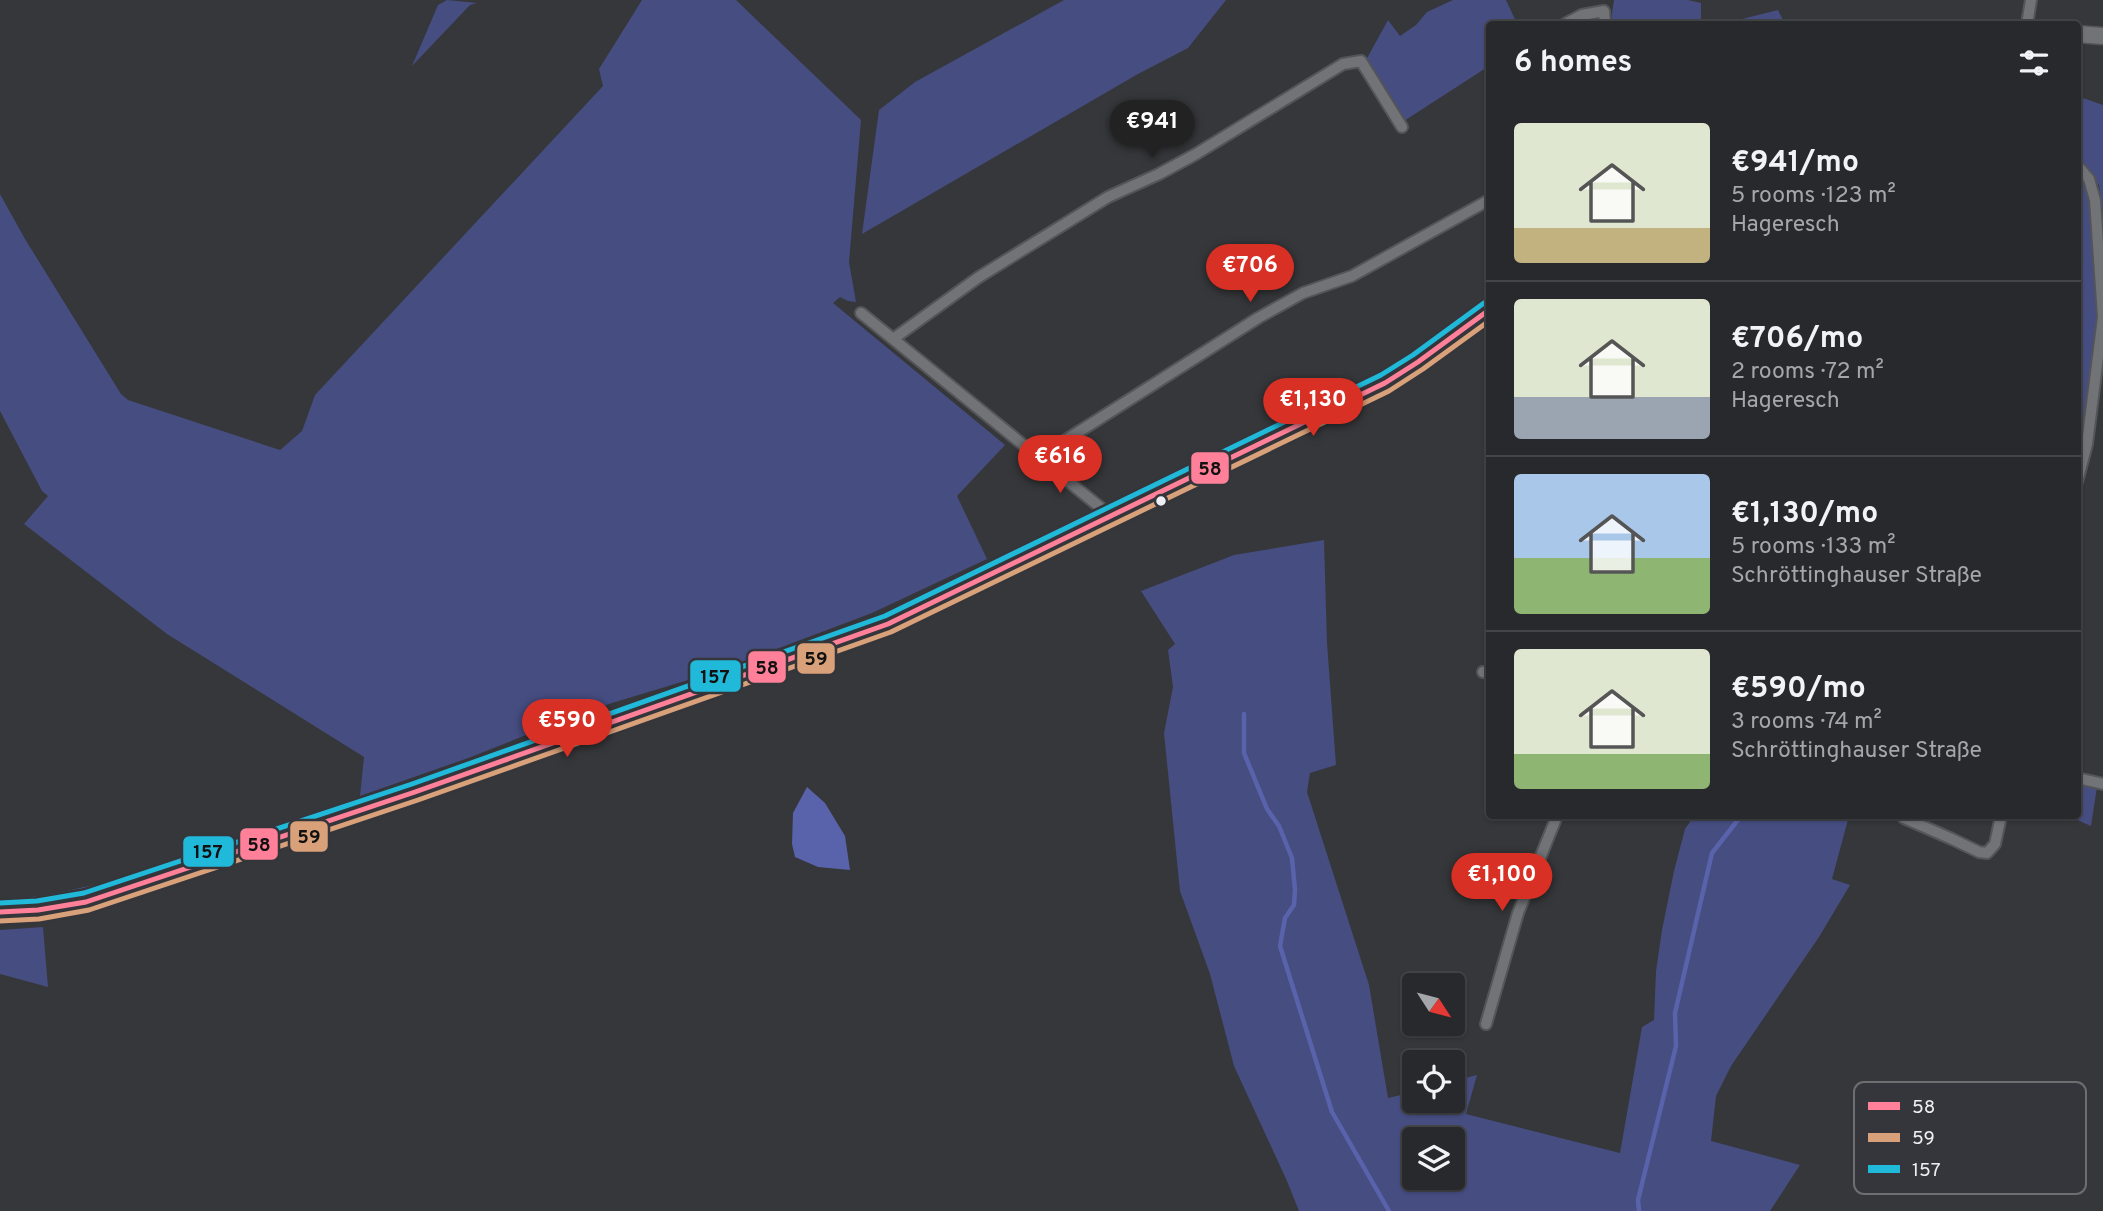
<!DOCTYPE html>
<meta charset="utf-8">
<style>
body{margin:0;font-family:Overpass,sans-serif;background:#343538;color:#f1f3f6;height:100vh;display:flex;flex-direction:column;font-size:26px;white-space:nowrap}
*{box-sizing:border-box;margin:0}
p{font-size:23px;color:#a5a6a9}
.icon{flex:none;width:38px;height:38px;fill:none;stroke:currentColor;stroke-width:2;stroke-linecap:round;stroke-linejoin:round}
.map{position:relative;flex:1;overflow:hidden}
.side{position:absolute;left:1486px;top:21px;width:595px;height:798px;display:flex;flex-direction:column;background:#28292c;border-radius:7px;box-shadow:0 2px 5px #0004,0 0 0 2px #444548}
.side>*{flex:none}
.needle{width:46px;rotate:126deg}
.controls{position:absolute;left:1402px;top:973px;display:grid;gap:14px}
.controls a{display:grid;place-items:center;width:63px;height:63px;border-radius:7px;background:#28292c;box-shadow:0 2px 5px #0004,0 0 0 2px #444548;font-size:35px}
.price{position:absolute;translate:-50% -60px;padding:0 16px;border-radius:24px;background:#d93025;color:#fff;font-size:23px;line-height:46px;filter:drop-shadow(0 2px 4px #0008)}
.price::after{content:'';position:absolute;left:50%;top:42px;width:21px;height:16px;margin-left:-10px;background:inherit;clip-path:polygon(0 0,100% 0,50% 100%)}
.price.on{background:#222;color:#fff}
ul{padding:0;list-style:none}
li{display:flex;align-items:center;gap:21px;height:175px;padding:0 28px}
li+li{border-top:2px solid #444548}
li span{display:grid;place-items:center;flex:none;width:196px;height:140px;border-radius:7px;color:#555}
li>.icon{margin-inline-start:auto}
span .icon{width:84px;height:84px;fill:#fffc;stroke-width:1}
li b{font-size:30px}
h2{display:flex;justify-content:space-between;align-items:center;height:84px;padding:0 28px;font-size:30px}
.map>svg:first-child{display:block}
</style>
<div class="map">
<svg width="2103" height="1211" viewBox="0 0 2103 1211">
<rect width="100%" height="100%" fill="#36373a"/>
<path fill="#464d81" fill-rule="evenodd" d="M 447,0 L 477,3 L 470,5 L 412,66 L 438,5 Z
M 642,0 L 736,0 L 861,120 L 849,262 L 856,302 L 848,301 L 840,297 L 833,303 L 1005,445 L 957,496 L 987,559 L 872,613 L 718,671 L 612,703 L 556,723 L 471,757 L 360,796 L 364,757 L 167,634 L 24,524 L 48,496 L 42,491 L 0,411 L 0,194 L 25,239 L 121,394 L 128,400 L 280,450 L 302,431 L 315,395 L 603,86 L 599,69 Z
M 1064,0 L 1226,0 L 1188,48 L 1138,74 L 862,234 L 879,110 L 915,82 Z
M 1453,0 L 1506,0 L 1517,24 L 1489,24 L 1489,66 L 1404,121 L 1366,60 L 1388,20 L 1400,36 L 1416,25 L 1427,12 Z
M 1614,0 L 1688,0 L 1701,3 L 1701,24 L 1612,24 L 1612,13 Z
M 1778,10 L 1785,24 L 1722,24 Z
M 2077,96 L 2103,105 L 2103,212 L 2099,185 L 2077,158 Z
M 2077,176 L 2085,185 L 2091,203 L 2098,298 L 2096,349 L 2077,474 Z
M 1324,540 L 1327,643 L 1336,765 L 1310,773 L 1307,792 L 1369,985 L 1388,1098 L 1414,1092 L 1414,1101 L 1452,1101 L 1453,1081 L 1477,1075 L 1466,1114 L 1620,1153 L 1642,1027 L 1654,1020 L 1656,971 L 1662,930 L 1674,871 L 1685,829 L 1694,816 L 1849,816 L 1832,879 L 1850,885 L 1819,937 L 1731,1066 L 1716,1096 L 1711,1141 L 1800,1165 L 1770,1211 L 1299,1211 L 1287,1181 L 1234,1066 L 1210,974 L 1180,891 L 1164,733 L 1173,687 L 1168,650 L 1175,644 L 1141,591 L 1234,555 ZM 1414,1139 L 1452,1139 L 1452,1178 L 1414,1178 Z
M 2077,784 L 2097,787 L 2091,826 L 2068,816 L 2077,816 Z
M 43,927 L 48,987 L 0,974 L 0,930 Z"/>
<path fill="#5963ab" d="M 807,787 L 825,803 L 845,836 L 850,870 L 818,867 L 795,857 L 792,844 L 793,813 Z"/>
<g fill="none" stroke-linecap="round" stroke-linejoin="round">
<path stroke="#5963ab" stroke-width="4.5" d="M 1244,714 L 1244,753 L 1267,809 L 1279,826 L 1292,858 L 1295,890 L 1294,905 L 1285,918 L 1280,946 L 1332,1112 L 1389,1211
M 0,902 C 115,896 219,842 328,810
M 1639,1211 L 1638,1200 L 1676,1046 L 1675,1013 L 1712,853 L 1741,816"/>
<defs>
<path id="minor" d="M 1565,24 L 1582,15 L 1604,11 L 1605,24
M 2027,24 L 2031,0
M 2077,165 L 2089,179 L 2095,200 L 2103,317 L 2087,444 L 2077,482
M 861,313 L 893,339 L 979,277 L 1108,197 L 1159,174 L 1196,154 L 1343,64 L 1361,61 L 1402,127
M 893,339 L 1101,508 L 1108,518
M 1039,457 L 1258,318 L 1303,293 L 1352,276 L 1489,200
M 1483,672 L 1489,673
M 2077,778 L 2103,784
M 1904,818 L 1952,839 L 1979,852 L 1987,853 L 1995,844 L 2001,816
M 1486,1024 L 1518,913 L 1557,816"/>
<path id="secondary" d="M 2077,34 L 2103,36
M 0,912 L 38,910 L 86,902 L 193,867 L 415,792 L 888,624 L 1385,383 L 1418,362 L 1489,310"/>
</defs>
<use href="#minor" stroke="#545558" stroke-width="14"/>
<use href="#secondary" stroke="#545558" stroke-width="19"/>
<use href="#minor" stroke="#727376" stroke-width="10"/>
<use href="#secondary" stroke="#727376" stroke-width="16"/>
<defs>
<path id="bus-1" d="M 0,912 L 38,910 L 86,902 L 415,792 L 888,624 L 1385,383 L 1418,362 L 1489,310"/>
<path id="bus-2" d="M 0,921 L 39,919 L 89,910 L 418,800 L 891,632 L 1389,391 L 1423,369 L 1489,321"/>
<path id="bus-3" d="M 0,903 L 37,901 L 84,893 L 412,784 L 885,616 L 1381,375 L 1413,355 L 1484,303"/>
</defs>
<use href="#bus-1" stroke="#35363b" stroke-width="10"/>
<use href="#bus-2" stroke="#35363b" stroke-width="10"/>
<use href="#bus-3" stroke="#35363b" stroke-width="10"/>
<use href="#bus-1" stroke="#ff8098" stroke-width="5"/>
<use href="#bus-2" stroke="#d9a179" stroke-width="5"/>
<use href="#bus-3" stroke="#20b9da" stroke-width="5"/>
</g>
<circle fill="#eeeff2" stroke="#35363b" stroke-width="2.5" cx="1161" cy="501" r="6"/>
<rect x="1854" y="1082" width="232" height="112" rx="10" fill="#35363b" stroke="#6c6e72" stroke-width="2"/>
<rect x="1868" y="1102" width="32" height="8" fill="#ff8098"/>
<rect x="1868" y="1133" width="32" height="9" fill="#d9a179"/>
<rect x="1868" y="1165" width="32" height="8" fill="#20b9da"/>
<g font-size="19" fill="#eeeff2">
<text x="1912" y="1113">58</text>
<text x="1912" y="1144">59</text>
<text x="1912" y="1176">157</text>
</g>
<g stroke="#35363b" stroke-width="2.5">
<rect x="1190" y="451" width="40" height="34" rx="7" fill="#ff8098"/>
<rect x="796" y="642" width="40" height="33" rx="7" fill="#d9a179"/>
<rect x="747" y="650" width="40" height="34" rx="7" fill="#ff8098"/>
<rect x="689" y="659" width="53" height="34" rx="7" fill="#20b9da"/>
<rect x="289" y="820" width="40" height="33" rx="7" fill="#d9a179"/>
<rect x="239" y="827" width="40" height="34" rx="7" fill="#ff8098"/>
<rect x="182" y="835" width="53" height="33" rx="7" fill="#20b9da"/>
</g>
<g font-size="19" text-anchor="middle" font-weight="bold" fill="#111">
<text x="1210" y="475">58</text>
<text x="816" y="665">59</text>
<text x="767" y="674">58</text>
<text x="715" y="683">157</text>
<text x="309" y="843">59</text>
<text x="259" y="851">58</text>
<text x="208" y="858">157</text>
</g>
</svg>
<div class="controls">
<a><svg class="needle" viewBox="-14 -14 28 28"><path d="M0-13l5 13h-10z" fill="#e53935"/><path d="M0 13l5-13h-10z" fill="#a5a6a9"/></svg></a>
<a><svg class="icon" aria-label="locate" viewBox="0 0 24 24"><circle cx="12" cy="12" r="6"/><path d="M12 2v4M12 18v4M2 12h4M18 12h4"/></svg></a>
<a><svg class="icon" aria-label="layers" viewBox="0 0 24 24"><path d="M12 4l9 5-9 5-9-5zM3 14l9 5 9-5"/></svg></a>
</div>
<b class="price on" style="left:1152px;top:160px">€941</b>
<b class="price" style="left:1250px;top:304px">€706</b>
<b class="price" style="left:1313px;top:438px">€1,130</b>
<b class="price" style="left:1060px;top:495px">€616</b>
<b class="price" style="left:567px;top:759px">€590</b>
<b class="price" style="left:1502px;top:913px">€1,100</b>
<section class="side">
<h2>6 homes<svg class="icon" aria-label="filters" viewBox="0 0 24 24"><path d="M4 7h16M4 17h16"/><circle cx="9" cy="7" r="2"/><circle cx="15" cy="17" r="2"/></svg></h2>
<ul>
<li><span style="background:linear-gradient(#dfe7d0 75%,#c2b280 0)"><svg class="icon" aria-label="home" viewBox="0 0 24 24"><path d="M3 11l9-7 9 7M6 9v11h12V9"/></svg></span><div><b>€941/mo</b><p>5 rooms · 123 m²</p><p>Hageresch</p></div></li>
<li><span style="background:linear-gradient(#dfe7d0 70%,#9aa5b1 0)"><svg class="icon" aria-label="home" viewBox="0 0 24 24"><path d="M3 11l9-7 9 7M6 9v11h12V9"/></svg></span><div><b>€706/mo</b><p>2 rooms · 72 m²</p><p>Hageresch</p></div></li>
<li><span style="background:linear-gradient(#a9c7e8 60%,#8fb573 0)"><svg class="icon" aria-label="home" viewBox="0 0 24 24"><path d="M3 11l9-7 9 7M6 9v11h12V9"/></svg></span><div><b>€1,130/mo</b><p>5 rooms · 133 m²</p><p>Schröttinghauser Straße</p></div></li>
<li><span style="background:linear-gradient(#dfe7d0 75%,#8fb573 0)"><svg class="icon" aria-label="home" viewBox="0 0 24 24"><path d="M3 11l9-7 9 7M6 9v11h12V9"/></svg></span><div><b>€590/mo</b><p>3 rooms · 74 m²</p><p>Schröttinghauser Straße</p></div></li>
</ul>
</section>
</div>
